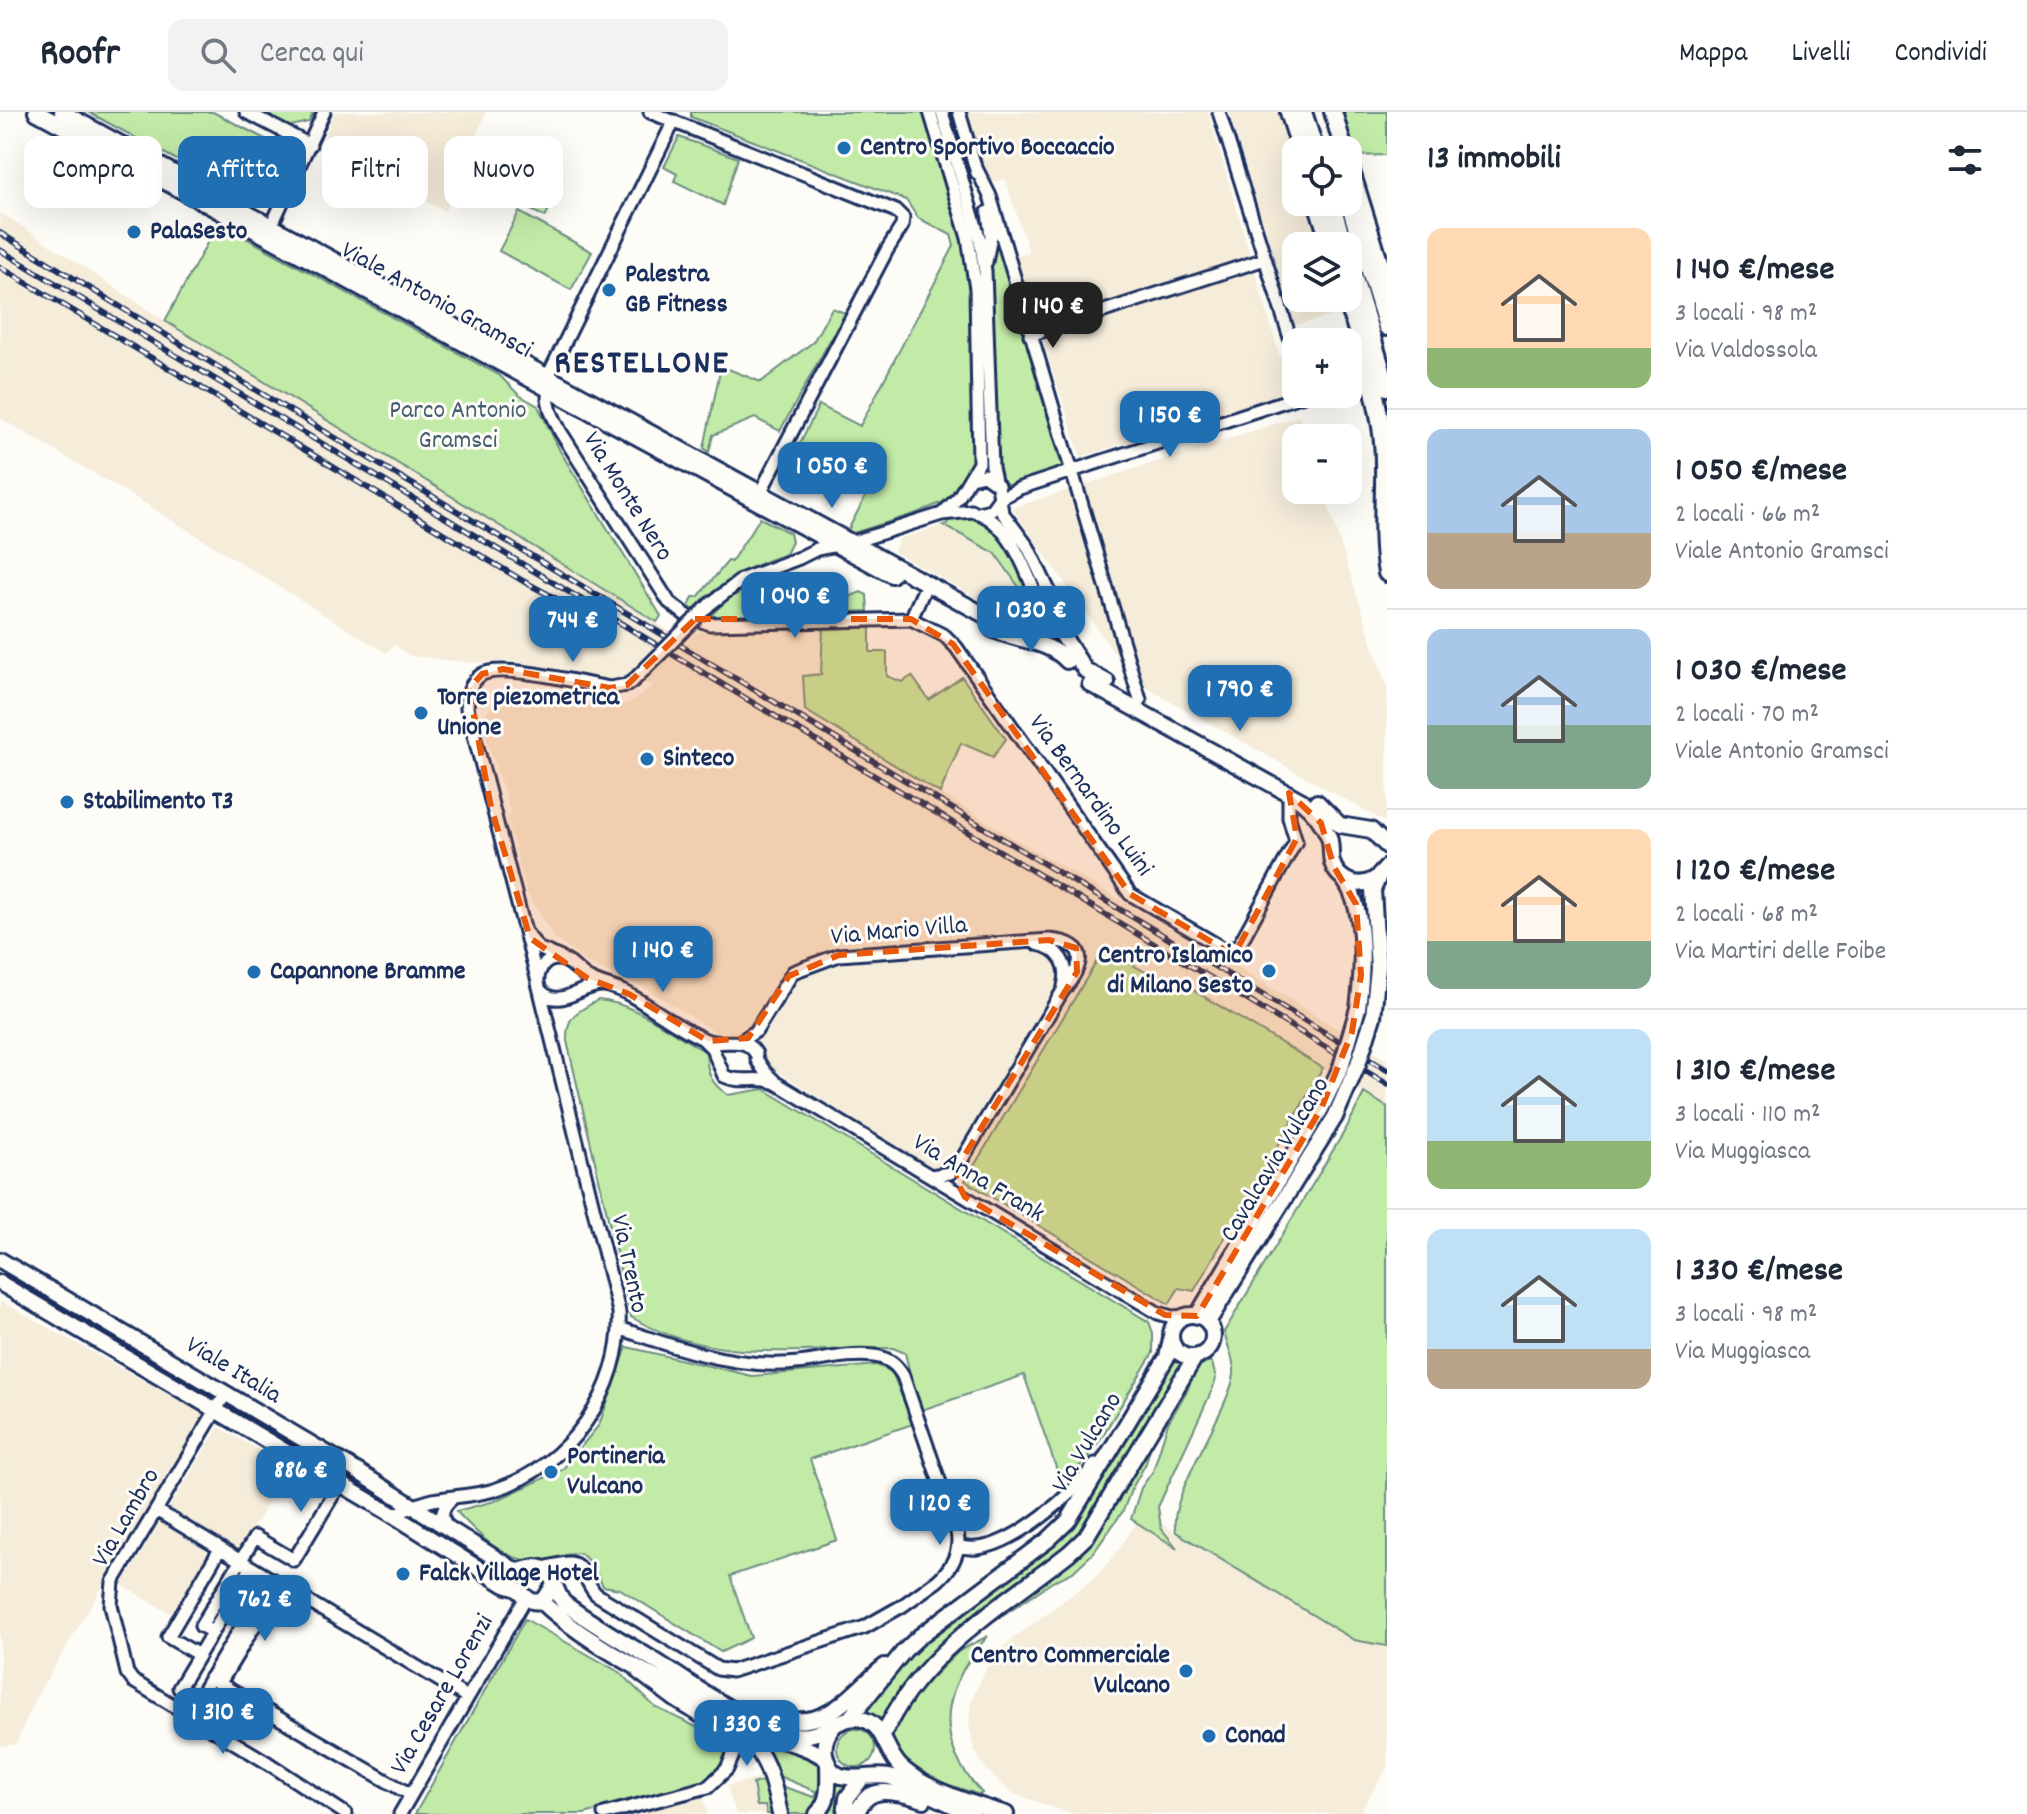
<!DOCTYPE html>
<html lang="it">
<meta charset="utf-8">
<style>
body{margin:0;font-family:Dekko,sans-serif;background:#f2f2f3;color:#1f2937;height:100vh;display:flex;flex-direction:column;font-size:30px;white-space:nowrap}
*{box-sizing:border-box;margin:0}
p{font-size:26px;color:#747a83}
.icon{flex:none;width:44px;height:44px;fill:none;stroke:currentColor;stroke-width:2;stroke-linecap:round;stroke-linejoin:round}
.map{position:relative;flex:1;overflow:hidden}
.side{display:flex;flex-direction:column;background:#fff;width:640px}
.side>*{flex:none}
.hud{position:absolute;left:24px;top:24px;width:760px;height:72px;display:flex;gap:16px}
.tools{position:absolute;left:1282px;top:24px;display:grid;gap:16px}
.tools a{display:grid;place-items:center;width:80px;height:80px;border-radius:16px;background:#fff;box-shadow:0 8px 32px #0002;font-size:40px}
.price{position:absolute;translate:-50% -68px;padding:0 18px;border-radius:16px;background:#1f6fb2;color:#fff;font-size:26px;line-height:52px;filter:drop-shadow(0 2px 4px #0008)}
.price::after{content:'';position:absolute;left:50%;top:48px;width:24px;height:18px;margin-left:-12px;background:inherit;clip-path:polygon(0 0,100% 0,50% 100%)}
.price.selected{background:#222;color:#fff}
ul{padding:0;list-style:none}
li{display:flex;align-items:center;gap:24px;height:200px;padding:0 40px}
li+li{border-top:2px solid #e0e1e3}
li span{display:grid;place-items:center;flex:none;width:224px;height:160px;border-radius:16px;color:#555}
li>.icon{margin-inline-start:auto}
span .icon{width:96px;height:96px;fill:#fffc;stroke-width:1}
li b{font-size:34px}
h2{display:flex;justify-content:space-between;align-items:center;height:96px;padding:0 40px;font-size:34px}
.tag{padding:0 28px;border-radius:16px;background:#fff;box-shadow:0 8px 32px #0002;font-size:28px;line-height:72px}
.tag.selected{background:#1f6fb2;color:#fff}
header{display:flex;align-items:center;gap:48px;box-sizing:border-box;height:112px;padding:0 40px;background:#fff;border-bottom:2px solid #e0e1e3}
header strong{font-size:38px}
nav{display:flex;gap:44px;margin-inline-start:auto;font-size:28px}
.search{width:560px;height:72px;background:#f2f2f3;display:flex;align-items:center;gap:20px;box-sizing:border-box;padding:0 28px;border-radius:16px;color:#747a83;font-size:30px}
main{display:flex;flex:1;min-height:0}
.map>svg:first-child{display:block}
</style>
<header>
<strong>Roofr</strong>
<div class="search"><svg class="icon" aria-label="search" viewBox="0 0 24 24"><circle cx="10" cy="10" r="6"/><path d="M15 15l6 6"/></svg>Cerca qui</div>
<nav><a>Mappa</a><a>Livelli</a><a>Condividi</a></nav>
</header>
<main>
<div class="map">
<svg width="1387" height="1702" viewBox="0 0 1387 1702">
<rect width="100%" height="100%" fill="#fdfcf7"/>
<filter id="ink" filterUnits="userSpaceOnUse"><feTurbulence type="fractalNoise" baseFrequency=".0125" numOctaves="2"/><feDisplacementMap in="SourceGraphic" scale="16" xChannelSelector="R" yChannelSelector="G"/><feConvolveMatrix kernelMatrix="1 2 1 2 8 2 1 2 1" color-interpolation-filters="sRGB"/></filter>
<g filter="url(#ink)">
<path fill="#f5ecda" d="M 335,0 L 486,0 L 445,99 L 320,35 Z
M 967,0 L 1208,0 L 1290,279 L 1081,345 L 1015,144 L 1029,140 L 1005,67 L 988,72 Z
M 1229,0 L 1281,0 L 1296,48 L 1296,90 L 1309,90 L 1323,134 L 1296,134 L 1296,186 L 1339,186 L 1343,201 L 1295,213 Z
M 0,100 L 165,209 L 686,529 L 697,520 L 823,516 L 821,563 L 805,598 L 1039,741 L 1240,856 L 1387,948 L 1387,995 L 1172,866 L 1167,873 L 1104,837 L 965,1069 L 935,1059 L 645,876 L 591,853 L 555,827 L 527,782 L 507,707 L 510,699 L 483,617 L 485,603 L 506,577 L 603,593 L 627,592 L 654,573 L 642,572 L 627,564 L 611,568 L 506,549 L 474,551 L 410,544 L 394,533 L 386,541 L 146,392 L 0,306 Z
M 1299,304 L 1306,326 L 1296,326 L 1296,378 L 1323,378 L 1387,576 L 1387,711 L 1133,568 L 1012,396 Z
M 942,413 L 994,442 L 1022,482 L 1010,504 L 894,440 L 899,427 Z
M 0,1189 L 205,1303 L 35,1587 L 16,1632 L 0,1634 Z
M 219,1315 L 289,1356 L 242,1434 L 234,1436 L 169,1396 Z
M 1143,1401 L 1354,1528 L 1387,1534 L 1387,1656 L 1359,1702 L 1073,1702 L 1016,1683 L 1002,1673 L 986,1657 L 974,1638 L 969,1612 L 971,1589 L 990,1549 L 1007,1531 L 1096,1465 L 1120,1436 Z
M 160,1410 L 205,1438 L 207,1444 L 171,1502 L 122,1473 Z
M 766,1664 L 772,1702 L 736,1702 L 727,1674 Z
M 702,1681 L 708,1702 L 619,1702 Z"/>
<path fill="#c2eba7" stroke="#6e8d82" stroke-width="2" d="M 88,0 L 213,0 L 265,27 L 236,80 Z
M 253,0 L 309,0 L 313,2 L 309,10 L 287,15 Z
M 691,0 L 925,0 L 963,126 L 971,174 L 975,351 L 951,387 L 914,402 L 853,421 L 848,418 L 872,372 L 799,333 L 819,293 L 860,314 L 954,134 L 951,123 L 918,106 L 906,88 L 691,5 Z
M 1338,0 L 1387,0 L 1387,43 L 1352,44 Z
M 679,25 L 738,46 L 723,93 L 674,69 L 677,62 L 664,55 Z
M 522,74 L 553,90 L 545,105 L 515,90 Z
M 519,100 L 592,140 L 571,178 L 499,139 Z
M 218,111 L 499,263 L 519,283 L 538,294 L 560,339 L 661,504 L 657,510 L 165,209 Z
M 997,128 L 1062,355 L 1009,373 L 999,367 L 991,152 Z
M 832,196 L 845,201 L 780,319 L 755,306 L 713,323 L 709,340 L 704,336 L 721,254 L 761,270 L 813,230 Z
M 964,402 L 989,412 L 1010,439 L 1035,498 L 1034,504 L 1026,511 L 1012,503 L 1023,481 L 995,441 L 943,413 L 947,412 L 949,407 Z
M 760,406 L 790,421 L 792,430 L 786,442 C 749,453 720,471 693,498 L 689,495 L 693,485 L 698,485 L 728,449 L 731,450 Z
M 770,464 L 810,475 L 837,490 L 861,480 L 867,483 L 868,499 L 708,506 L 728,487 Z
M 823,516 L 870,516 L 870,540 L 887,540 L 887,564 L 902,570 L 912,564 L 929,588 L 962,565 L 1006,627 L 993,645 L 961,631 L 940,681 L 805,598 L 803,564 L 821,562 Z
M 1104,837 L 1167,872 L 1171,865 L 1323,956 L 1194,1179 L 1179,1176 L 1169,1192 L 965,1069 Z
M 598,888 C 633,890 675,923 706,940 C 707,961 710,971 728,983 L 764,977 L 1149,1210 L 1153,1221 L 1153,1241 L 1095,1336 L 1079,1355 L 1061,1370 L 1024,1263 L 919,1299 L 905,1241 L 893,1236 C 802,1236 714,1254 631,1205 L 567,929 C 566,903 577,900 598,888 Z
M 1364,981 L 1387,995 L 1387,1534 L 1354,1528 L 1176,1420 C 1165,1388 1227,1303 1234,1263 C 1236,1251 1227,1233 1224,1220 L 1347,1015 Z
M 627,1235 L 752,1264 L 877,1253 L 892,1260 L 913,1312 L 810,1347 L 837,1428 L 730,1464 L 751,1526 L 721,1540 L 620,1477 L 603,1474 L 592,1452 L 580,1441 C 565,1441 551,1449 536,1449 C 503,1450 477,1421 456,1399 L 495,1389 L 562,1358 L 599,1313 Z
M 1175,1241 L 1187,1248 L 1079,1425 L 1008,1482 L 883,1612 L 876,1605 L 862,1600 L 894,1560 L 928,1526 L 1049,1434 Z
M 1205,1247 L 1212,1251 L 1216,1266 L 1213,1276 L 1158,1395 L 1161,1416 L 1177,1436 L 1131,1407 L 1141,1376 L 1153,1359 L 1168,1311 L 1188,1277 L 1192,1261 Z
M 1153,1325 L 1146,1351 L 1131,1378 L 1123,1399 L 1094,1440 L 1073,1460 L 1054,1469 L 983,1516 L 982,1514 L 1076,1444 Z
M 525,1507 L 619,1560 L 655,1595 L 721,1627 L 725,1643 L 718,1657 L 703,1671 L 584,1702 L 415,1702 Z
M 988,1524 C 942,1575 931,1628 982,1681 L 980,1683 L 928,1666 L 907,1655 L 891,1629 L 891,1621 L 909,1588 L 959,1539 Z
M837 1636a19 19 0 1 1 38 0a19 19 0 1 1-38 0Z
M 754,1625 C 773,1631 824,1640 825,1665 C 825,1674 820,1687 817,1697 L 810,1702 L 781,1702 L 779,1676 L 781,1674 L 814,1685 L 817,1680 L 774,1662 Z
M 832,1665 L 837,1670 L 852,1674 L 842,1702 L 821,1702 Z
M 766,1668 L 772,1702 L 767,1702 L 765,1694 L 757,1694 L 753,1672 Z"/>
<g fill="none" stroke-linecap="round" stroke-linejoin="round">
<defs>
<path id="minor" d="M 246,0 L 310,33
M 650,0 L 896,99 L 903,106 L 902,114 L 887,138 L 760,381
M 930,0 L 968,126 L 976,177 L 979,351 L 958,386 L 942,402
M 942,0 L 980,128 L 985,159 L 992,355 L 995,369
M 959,0 L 977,61
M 1219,0 L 1296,245
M 674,9 L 551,258 L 549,265 L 548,287 L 551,300 L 560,319 L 669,490 L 687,504 L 710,512 L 911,507 L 945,524 L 956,535 L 1130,782 L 1226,838 L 1239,833 L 1296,729 L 1289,706 L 1289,681
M 975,54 L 990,84 L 1140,588
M 269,119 L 324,0
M 986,150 L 991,124 L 988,100
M 1030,223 L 1265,147
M 971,366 L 984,363 L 998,373 L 1002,400 L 1028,435 L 1063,508
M 978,401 L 991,398 L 999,387 L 1020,376 L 1307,282
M 979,401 C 1015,415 1032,475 1046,508
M 710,492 L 743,467 L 799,446 L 817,437 L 853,430 L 942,402 L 972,399
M 911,507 L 923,480
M 527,822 L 538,836 L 561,846
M 1037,832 C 1059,836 1070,853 1064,874
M 537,866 L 467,596 C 468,583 469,571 481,563 C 500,550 584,572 610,576 L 627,573 L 634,568
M 540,878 C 559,899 579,874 601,873
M 703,927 L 712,936 L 724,964 C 740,972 757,964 773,970
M 741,929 L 756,919 L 793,860 L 839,843 L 1049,828 C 1093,831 1082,855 1062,880 L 958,1054 L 950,1061 L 931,1064
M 757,948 L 765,960 L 776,971 L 1158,1201 L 1172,1205 L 1186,1204
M 225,1283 L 113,1470 L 111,1493 L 127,1561 L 133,1569 L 268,1651 L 346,1702
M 156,1398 L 467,1585
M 393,1403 C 406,1398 419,1391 433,1388 C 453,1384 474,1384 494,1378 C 569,1355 623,1278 619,1200 L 538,871 C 537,858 545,846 559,847 C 572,848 578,862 590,867 C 603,874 617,875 630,883 C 655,897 679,917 706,928 C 724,936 744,921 756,942
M 449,1417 C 439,1404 441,1395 454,1385
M 958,1435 C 964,1435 971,1437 977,1436 C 1014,1433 1075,1382 1095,1352
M 251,1456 L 179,1576 L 198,1587 L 270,1467
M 543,1456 C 551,1455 563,1450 570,1451 C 584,1452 587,1474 596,1482 L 718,1557 L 732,1559 L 865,1515 L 902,1494 L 937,1469 C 952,1456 961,1440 957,1420 L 903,1264 C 896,1252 888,1246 874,1244 C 844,1240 812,1252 782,1252 C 727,1254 670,1234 619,1216
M 213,1520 L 201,1514 L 255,1425 L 294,1448 L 339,1373
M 199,1543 L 168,1525 L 220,1437
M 210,1566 L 411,1683
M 220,1571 L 279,1473
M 400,1702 L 525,1487
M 604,1702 L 708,1675 L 727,1657 L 737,1634 L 730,1623 L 674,1588 L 638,1561"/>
<path id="major" d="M 36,0 L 892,463
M 62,0 L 1001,512 C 1027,522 1034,504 1054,510 L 1085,558 L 1107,570
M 1050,515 L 1056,506 L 1055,493
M 992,517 C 1015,529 1049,528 1067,549
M 1090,572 L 1302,689 C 1314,699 1323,711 1329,725 C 1332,734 1330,742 1332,750 C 1337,768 1357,777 1373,768 C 1379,765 1383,759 1387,755
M 1317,690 L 1340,713 L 1371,718 L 1387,734
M 1342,765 C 1367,795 1363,859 1358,896
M 1373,905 L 1378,856 L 1373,778 L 1379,764
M 0,1148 L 357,1359 L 516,1459 C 524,1459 528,1455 536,1455 C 554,1455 554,1480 564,1491 C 593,1513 626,1531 657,1550 C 700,1577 745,1613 796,1623 C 824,1628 841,1599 865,1608 C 885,1615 885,1640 901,1655 C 926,1678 973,1692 1006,1702
M 0,1171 L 393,1403 L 505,1473 C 509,1475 514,1475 517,1477 C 528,1485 529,1493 544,1488 L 553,1474
M1171 1224a21 21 0 1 1 42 0a21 21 0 1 1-42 0Z
M 1197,1204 L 1321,997
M 1208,1210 L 1335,1005
M 541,1489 C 577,1523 622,1547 665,1571 C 691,1587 717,1603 746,1616 C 772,1628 802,1630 826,1647
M 850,1606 L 904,1539 L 920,1524 L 1048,1428 L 1068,1409 L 1167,1245 L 1171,1227
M 757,1608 C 774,1606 790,1610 807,1608 C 839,1604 861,1572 885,1554
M 834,1614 C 827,1622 823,1631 825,1642 C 832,1681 869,1658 893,1666 C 920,1676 946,1691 972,1702
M 738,1618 C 767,1639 773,1669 780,1702
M 883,1624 C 918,1542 1001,1495 1069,1441 L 1086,1425 L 1195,1245
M 817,1702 C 831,1688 828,1669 828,1651
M 845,1702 L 847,1686 L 862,1666
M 857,1702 C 867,1669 900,1681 924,1688"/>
<path id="highway" d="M 1289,0 L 1301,38
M 1303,0 L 1315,38
M 1333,0 L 1344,38
M 1348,50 L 1387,175
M 1348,87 L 1387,215
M 1317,90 L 1331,134
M 1331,90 L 1344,134
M 1348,147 L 1387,275
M 1347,186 C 1361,233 1378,281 1383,330 C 1387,374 1379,418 1387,461"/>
</defs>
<use href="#minor" stroke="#1b2f5e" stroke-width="17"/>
<use href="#major" stroke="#1b2f5e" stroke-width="20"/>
<use href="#highway" stroke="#1b2f5e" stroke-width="22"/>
<use href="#minor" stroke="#fdfcf7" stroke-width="11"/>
<use href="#major" stroke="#fdfcf7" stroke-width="14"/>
<use href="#highway" stroke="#fdfcf7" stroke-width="16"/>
<defs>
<path id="rail" d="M 0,121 L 254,277 L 1387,958
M 0,138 L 1387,972
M 0,155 L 523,469 L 583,501"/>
</defs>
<use href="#rail" stroke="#1b2f5e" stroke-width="6"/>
<use href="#rail" stroke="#fdfcf7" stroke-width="3" stroke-dasharray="9" stroke-linecap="butt"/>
<defs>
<path id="minor-bridge" d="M 634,568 L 710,492"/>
<path id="major-bridge" d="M 1321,997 L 1341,955 L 1358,896
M 1335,1005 L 1358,952 L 1373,905"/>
</defs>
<use href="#minor-bridge" stroke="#1b2f5e" stroke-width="17" stroke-linecap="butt"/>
<use href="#major-bridge" stroke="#1b2f5e" stroke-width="20" stroke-linecap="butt"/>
<use href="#minor-bridge" stroke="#fdfcf7" stroke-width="11"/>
<use href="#major-bridge" stroke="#fdfcf7" stroke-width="14"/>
</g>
</g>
<path fill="#e8590c" fill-opacity="0.2" stroke="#e8590c" stroke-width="6" stroke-dasharray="16 10" stroke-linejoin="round" d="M 695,507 L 911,507 L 953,532 L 1130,782 L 1234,843 L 1297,726 L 1289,681 L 1321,711 L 1334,755 L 1356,792 L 1361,863 L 1352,920 L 1321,997 L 1197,1204 L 1165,1203 L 965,1085 L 957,1070 L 958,1054 L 1077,860 L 1076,836 L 1049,828 L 839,843 L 789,864 L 748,926 L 708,929 L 629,882 L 587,866 L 530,826 L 491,695 L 469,577 L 482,562 L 503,557 L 610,576 L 627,573 Z"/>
<g fill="#1f6fb2" stroke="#fdfcf7" stroke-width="3">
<circle cx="844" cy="36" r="8"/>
<circle cx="134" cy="120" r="8"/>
<circle cx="609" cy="178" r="8"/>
<circle cx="421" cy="601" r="8"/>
<circle cx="647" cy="647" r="8"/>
<circle cx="67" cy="690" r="8"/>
<circle cx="1269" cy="859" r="8"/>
<circle cx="254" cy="860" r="8"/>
<circle cx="551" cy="1360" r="8"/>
<circle cx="403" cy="1462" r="8"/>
<circle cx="1186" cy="1559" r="8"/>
<circle cx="1209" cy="1624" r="8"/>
</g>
<g text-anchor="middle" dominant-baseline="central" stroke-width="6" stroke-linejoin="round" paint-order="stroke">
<g font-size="26" font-weight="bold" fill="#1b2f5e" stroke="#fdfcf7" text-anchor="start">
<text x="860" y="36">Centro Sportivo Boccaccio</text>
<text x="150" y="120">PalaSesto</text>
<text x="625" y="163">Palestra<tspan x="625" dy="30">GB Fitness</tspan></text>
<text x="437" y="586">Torre piezometrica<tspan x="437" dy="30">Unione</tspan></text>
<text x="663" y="647">Sinteco</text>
<text x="83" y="690">Stabilimento T3</text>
<text x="1253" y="844" text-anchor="end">Centro Islamico<tspan x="1253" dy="30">di Milano Sesto</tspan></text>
<text x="270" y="860">Capannone Bramme</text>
<text x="567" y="1345">Portineria<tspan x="567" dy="30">Vulcano</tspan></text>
<text x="419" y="1462">Falck Village Hotel</text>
<text x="1170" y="1544" text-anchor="end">Centro Commerciale<tspan x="1170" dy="30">Vulcano</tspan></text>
<text x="1225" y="1624">Conad</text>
</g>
<g font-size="26" fill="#1b2f5e" stroke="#fdfcf7">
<text transform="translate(436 189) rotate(29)">Viale Antonio Gramsci</text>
<text transform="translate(627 385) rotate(58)">Via Monte Nero</text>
<text transform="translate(1090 684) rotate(54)">Via Bernardino Luini</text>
<text transform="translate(899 820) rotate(-5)">Via Mario Villa</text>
<text transform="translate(1276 1048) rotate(-59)">Cavalcavia Vulcano</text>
<text transform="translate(978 1067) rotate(31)">Via Anna Frank</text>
<text transform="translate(628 1152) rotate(78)">Via Trento</text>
<text transform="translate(233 1259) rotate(31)">Viale Italia</text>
<text transform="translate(1088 1331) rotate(-59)">Via Vulcano</text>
<text transform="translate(127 1406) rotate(-60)">Via Lambro</text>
<text transform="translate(443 1583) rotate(-60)">Via Cesare Lorenzi</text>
</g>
<g font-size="26" fill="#455e70" stroke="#fdfcf7">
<text x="458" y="299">Parco Antonio<tspan x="458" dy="30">Gramsci</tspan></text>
</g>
<g font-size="34" font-weight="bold" letter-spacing="2" fill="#1b2f5e" stroke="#fdfcf7">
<text x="642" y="253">RESTELLONE</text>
</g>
</g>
</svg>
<div class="tools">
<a><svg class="icon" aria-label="locate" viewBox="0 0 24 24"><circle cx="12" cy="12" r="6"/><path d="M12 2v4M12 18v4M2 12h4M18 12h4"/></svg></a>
<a><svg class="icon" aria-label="layers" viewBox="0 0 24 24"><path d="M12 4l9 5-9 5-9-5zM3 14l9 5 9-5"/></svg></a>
<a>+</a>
<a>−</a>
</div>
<b class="price selected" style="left:1053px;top:238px">1 140 €</b>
<b class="price" style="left:1170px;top:347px">1 150 €</b>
<b class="price" style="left:832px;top:398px">1 050 €</b>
<b class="price" style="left:795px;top:528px">1 040 €</b>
<b class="price" style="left:1031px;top:542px">1 030 €</b>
<b class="price" style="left:573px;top:552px">744 €</b>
<b class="price" style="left:1240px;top:621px">1 790 €</b>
<b class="price" style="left:663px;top:882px">1 140 €</b>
<b class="price" style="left:301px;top:1402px">886 €</b>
<b class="price" style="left:940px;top:1435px">1 120 €</b>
<b class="price" style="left:265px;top:1531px">762 €</b>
<b class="price" style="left:223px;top:1644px">1 310 €</b>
<b class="price" style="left:747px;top:1656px">1 330 €</b>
<div class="hud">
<a class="tag">Compra</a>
<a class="tag selected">Affitta</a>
<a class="tag">Filtri</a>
<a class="tag">Nuovo</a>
</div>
</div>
<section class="side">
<h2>13 immobili<svg class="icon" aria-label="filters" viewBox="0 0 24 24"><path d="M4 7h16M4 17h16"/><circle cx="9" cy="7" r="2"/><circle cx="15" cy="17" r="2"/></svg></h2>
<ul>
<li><span style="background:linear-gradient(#ffd9b3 75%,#8fb573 0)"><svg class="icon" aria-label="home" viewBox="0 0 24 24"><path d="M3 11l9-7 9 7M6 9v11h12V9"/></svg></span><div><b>1 140 €/mese</b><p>3 locali · 98 m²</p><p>Via Valdossola</p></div></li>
<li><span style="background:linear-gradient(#a9c7e8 65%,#b9a48a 0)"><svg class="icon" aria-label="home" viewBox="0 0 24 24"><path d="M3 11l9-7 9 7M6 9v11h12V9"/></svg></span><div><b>1 050 €/mese</b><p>2 locali · 66 m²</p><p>Viale Antonio Gramsci</p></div></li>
<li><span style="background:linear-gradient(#a9c7e8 60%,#7fa58c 0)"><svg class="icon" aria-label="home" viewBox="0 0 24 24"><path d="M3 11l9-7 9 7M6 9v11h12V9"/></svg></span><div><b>1 030 €/mese</b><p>2 locali · 70 m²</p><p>Viale Antonio Gramsci</p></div></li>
<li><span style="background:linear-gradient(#ffd9b3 70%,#7fa58c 0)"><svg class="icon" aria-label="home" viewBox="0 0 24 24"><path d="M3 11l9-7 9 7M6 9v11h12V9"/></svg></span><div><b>1 120 €/mese</b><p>2 locali · 68 m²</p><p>Via Martiri delle Foibe</p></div></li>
<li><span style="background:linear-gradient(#bfe0f5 70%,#8fb573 0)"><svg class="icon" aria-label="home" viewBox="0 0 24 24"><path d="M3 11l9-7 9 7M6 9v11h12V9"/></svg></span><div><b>1 310 €/mese</b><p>3 locali · 110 m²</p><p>Via Muggiasca</p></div></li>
<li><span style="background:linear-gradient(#bfe0f5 75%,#b9a48a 0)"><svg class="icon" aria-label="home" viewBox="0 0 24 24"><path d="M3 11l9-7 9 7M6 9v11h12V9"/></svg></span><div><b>1 330 €/mese</b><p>3 locali · 98 m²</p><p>Via Muggiasca</p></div></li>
</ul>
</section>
</main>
